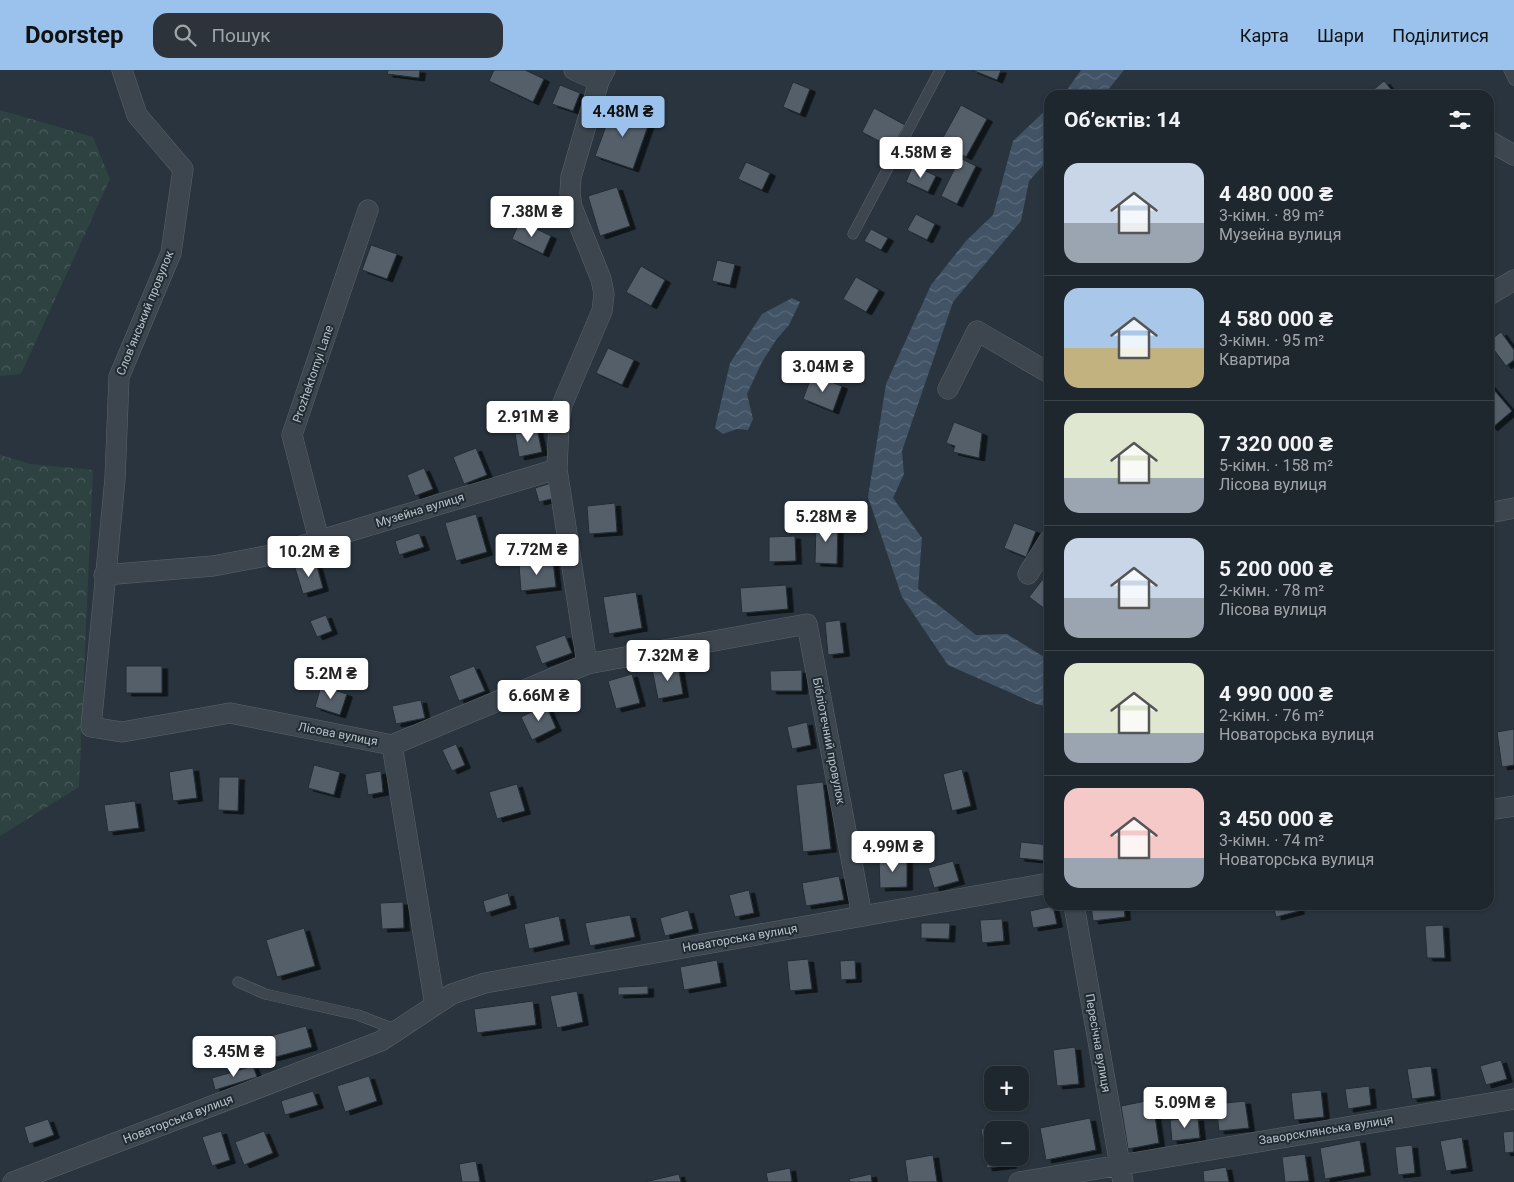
<!DOCTYPE html>
<html lang="uk">
<meta charset="utf-8">
<style>
body{margin:0;font-family:Roboto,sans-serif;background:#2c333a;color:#f1f3f6;height:100vh;display:flex;flex-direction:column;font-size:19px;white-space:nowrap}
*{box-sizing:border-box;margin:0}
p{font-size:16px;color:#a1a5aa}
.icon{flex:none;width:28px;height:28px;fill:none;stroke:currentColor;stroke-width:2;stroke-linecap:round;stroke-linejoin:round}
.map{position:relative;flex:1;overflow:hidden}
.side{position:absolute;left:1044px;top:20px;width:450px;height:820px;display:flex;flex-direction:column;background:#1f272e;border-radius:15px;box-shadow:0 1px 4px #0004,0 0 0 1px #3c444a}
.side>*{flex:none}
.tools{position:absolute;left:984px;top:996px;display:grid;gap:10px}
.tools a{display:grid;place-items:center;width:45px;height:45px;border-radius:10px;background:#1f272e;box-shadow:0 1px 4px #0004,0 0 0 1px #3c444a;font-size:25px}
.price{position:absolute;translate:-50% -42px;padding:0 11px;border-radius:5px;background:#fff;color:#222;font-size:16px;line-height:32px;filter:drop-shadow(0 1px 2px #0008)}
.price::after{content:'';position:absolute;left:50%;top:30px;width:15px;height:11px;margin-left:-8px;background:inherit;clip-path:polygon(0 0,100% 0,50% 100%)}
.price.active{background:#9bc2ec;color:#111}
ul{padding:0;list-style:none}
li{display:flex;align-items:center;gap:15px;height:125px;padding:0 20px}
li+li{border-top:1px solid #3c444a}
li span{display:grid;place-items:center;flex:none;width:140px;height:100px;border-radius:15px;color:#555}
li>.icon{margin-inline-start:auto}
span .icon{width:60px;height:60px;fill:#fffc;stroke-width:1}
li b{font-size:21px}
h2{display:flex;justify-content:space-between;align-items:center;height:60px;padding:0 20px;font-size:21px}
header{display:flex;align-items:center;gap:30px;box-sizing:border-box;height:70px;padding:0 25px;background:#9bc2ec;color:#111}
header strong{font-size:24px}
nav{display:flex;gap:28px;margin-inline-start:auto;font-size:18px}
.search{width:350px;height:45px;background:#2c333a;display:flex;align-items:center;gap:12px;box-sizing:border-box;padding:0 18px;border-radius:15px;color:#a1a5aa;font-size:19px}
.map>svg:first-child{display:block}
</style>
<header>
<strong>Doorstep</strong>
<div class="search"><svg class="icon" aria-label="search" viewBox="0 0 24 24"><circle cx="10" cy="10" r="6"/><path d="M15 15l6 6"/></svg>Пошук</div>
<nav><a>Карта</a><a>Шари</a><a>Поділитися</a></nav>
</header>
<div class="map">
<svg width="1514" height="1112" viewBox="0 0 1514 1112">
<defs>
<pattern id="forest-crowns" width="20" height="18" patternUnits="userSpaceOnUse" patternTransform="scale(1.25)"><rect width="20" height="18" fill="#2e4241"/><path d="M2 6a3 3 0 1 1 6 0M12 15a3 3 0 1 1 6 0" fill="none" stroke="#4a5c5b"/></pattern>
<pattern id="water-waves" width="16" height="10" patternUnits="userSpaceOnUse" patternTransform="scale(1.25)"><rect width="16" height="10" fill="#415365"/><path d="M0 5q4-4 8 0t8 0" fill="none" stroke="#5a6a7a"/></pattern>
<filter id="shadow"><feDropShadow dx="5.5" dy="3" stdDeviation="0" flood-color="#0009"/></filter>
</defs>
<rect width="100%" height="100%" fill="#29343e"/>
<path fill="url(#forest-crowns)" d="M 0,40 L 93,67 L 110,109 L 21,304 L 0,306 Z
M 0,385 L 31,394 L 93,400 L 79,717 L 0,766 Z"/>
<path fill="url(#water-waves)" d="M 1081,0 L 1124,0 L 1104,25 L 1062,25 L 1067,20 Z
M 1049,37 L 1049,89 L 1029,111 L 1021,151 L 953,232 L 902,381 L 904,404 L 893,428 L 922,468 L 918,519 L 976,565 L 1007,564 L 1049,590 L 1049,637 L 1036,634 L 948,595 L 902,527 L 868,427 L 886,314 L 931,215 L 966,171 L 993,145 L 1013,71 Z
M 792,228 L 800,232 L 789,255 L 776,270 L 762,292 L 747,324 L 753,349 L 748,360 L 737,359 L 723,364 L 715,358 L 730,293 L 762,244 Z"/>
<path fill="#555f6b" stroke="#232d35" filter="url(#shadow)" d="M 388,0 L 420,0 L 419,8 L 387,4 Z
M 494,0 L 525,0 L 544,9 L 533,32 L 489,11 Z
M 972,0 L 1001,0 L 997,10 Z
M 1384,11 L 1396,25 L 1367,25 Z
M 793,12 L 810,19 L 800,44 L 783,37 Z
M 560,15 L 580,23 L 573,41 L 552,34 Z
M 961,35 L 987,49 L 966,87 L 940,73 Z
M 613,37 L 650,50 L 633,99 L 595,86 Z
M 874,38 L 905,55 L 892,78 L 862,62 Z
M 960,88 L 976,96 L 957,134 L 941,126 Z
M 746,92 L 770,103 L 762,120 L 738,109 Z
M 913,95 L 936,106 L 928,122 L 906,112 Z
M 617,117 L 630,156 L 600,166 L 588,126 Z
M 916,144 L 935,154 L 927,170 L 907,160 Z
M 520,151 L 551,166 L 543,184 L 512,169 Z
M 871,159 L 888,168 L 881,180 L 864,171 Z
M 371,175 L 397,184 L 387,209 L 362,200 Z
M 717,190 L 735,194 L 730,215 L 712,211 Z
M 641,196 L 665,210 L 651,236 L 626,222 Z
M 856,207 L 879,220 L 866,242 L 843,229 Z
M 1501,262 L 1514,280 L 1514,290 L 1506,296 L 1489,273 L 1489,271 Z
M 608,278 L 634,290 L 622,315 L 596,303 Z
M 812,305 L 842,316 L 833,341 L 803,329 Z
M 1489,314 L 1512,341 L 1492,358 L 1489,355 Z
M 954,352 L 982,363 L 979,388 L 953,382 L 955,376 L 946,373 Z
M 537,359 L 542,382 L 519,387 L 515,364 Z
M 476,378 L 487,405 L 464,414 L 453,387 Z
M 424,398 L 433,419 L 415,426 L 407,405 Z
M 551,413 L 555,428 L 539,432 L 535,418 Z
M 615,433 L 617,462 L 589,464 L 587,436 Z
M 476,444 L 487,482 L 456,491 L 445,453 Z
M 816,451 L 838,452 L 837,494 L 815,493 Z
M 1014,453 L 1036,461 L 1026,487 L 1004,478 Z
M 419,463 L 424,477 L 399,485 L 395,471 Z
M 795,466 L 796,491 L 769,492 L 769,467 Z
M 553,491 L 556,517 L 521,521 L 519,495 Z
M 316,493 L 323,518 L 303,524 L 295,498 Z
M 1043,509 L 1049,514 L 1049,542 L 1029,527 Z
M 786,515 L 788,539 L 742,543 L 740,518 Z
M 636,522 L 642,558 L 609,564 L 603,527 Z
M 326,545 L 332,561 L 317,567 L 310,551 Z
M 840,550 L 844,583 L 828,585 L 825,552 Z
M 565,565 L 572,583 L 542,594 L 535,576 Z
M 678,595 L 683,624 L 658,629 L 652,599 Z
M 126,596 L 162,596 L 162,623 L 126,623 Z
M 474,596 L 485,621 L 459,631 L 449,606 Z
M 802,600 L 802,621 L 771,621 L 770,601 Z
M 632,604 L 640,633 L 616,639 L 608,611 Z
M 321,616 L 347,624 L 340,645 L 315,637 Z
M 421,630 L 425,648 L 396,654 L 392,636 Z
M 546,635 L 556,658 L 532,670 L 521,647 Z
M 807,652 L 811,675 L 792,679 L 787,657 Z
M 1514,659 L 1514,695 L 1502,697 L 1497,662 Z
M 456,674 L 465,695 L 452,701 L 442,680 Z
M 314,695 L 340,702 L 334,725 L 308,718 Z
M 193,698 L 197,728 L 173,731 L 169,702 Z
M 962,699 L 971,736 L 952,741 L 943,704 Z
M 381,701 L 383,722 L 368,725 L 365,704 Z
M 219,707 L 239,707 L 238,741 L 218,740 Z
M 823,712 L 831,779 L 803,782 L 796,715 Z
M 517,714 L 525,741 L 497,749 L 489,722 Z
M 135,731 L 139,758 L 108,762 L 104,735 Z
M 1021,772 L 1049,775 L 1049,791 L 1019,788 Z
M 907,789 L 907,817 L 880,818 L 879,790 Z
M 953,791 L 959,811 L 934,818 L 928,798 Z
M 839,806 L 844,830 L 806,836 L 802,813 Z
M 749,820 L 754,843 L 735,847 L 729,825 Z
M 508,823 L 511,835 L 486,843 L 483,831 Z
M 403,832 L 404,858 L 382,859 L 380,833 Z
M 1091,835 L 1124,835 L 1125,847 L 1093,851 Z
M 1273,835 L 1297,835 L 1299,841 L 1276,847 Z
M 1053,836 L 1057,854 L 1033,858 L 1030,841 Z
M 688,840 L 693,859 L 665,866 L 660,848 Z
M 630,845 L 635,867 L 590,876 L 585,853 Z
M 559,846 L 564,871 L 529,879 L 524,854 Z
M 1002,849 L 1004,871 L 982,873 L 980,850 Z
M 921,853 L 950,853 L 949,869 L 921,868 Z
M 1443,855 L 1445,888 L 1427,888 L 1425,856 Z
M 304,858 L 315,896 L 277,907 L 266,870 Z
M 808,889 L 812,919 L 790,921 L 787,891 Z
M 717,890 L 721,913 L 684,920 L 680,897 Z
M 855,890 L 856,909 L 841,910 L 840,891 Z
M 648,916 L 648,924 L 618,925 L 618,917 Z
M 577,921 L 583,952 L 557,958 L 550,926 Z
M 533,931 L 536,955 L 477,963 L 474,939 Z
M 306,956 L 312,977 L 272,988 L 267,967 Z
M 1075,977 L 1079,1014 L 1057,1016 L 1053,980 Z
M 1501,990 L 1507,1009 L 1486,1015 L 1480,996 Z
M 253,996 L 257,1007 L 215,1020 L 212,1008 Z
M 1431,996 L 1435,1026 L 1412,1029 L 1407,999 Z
M 369,1006 L 377,1031 L 345,1042 L 337,1016 Z
M 1369,1016 L 1371,1035 L 1348,1039 L 1345,1019 Z
M 1321,1020 L 1324,1047 L 1294,1050 L 1291,1023 Z
M 313,1021 L 318,1035 L 285,1045 L 281,1031 Z
M 1146,1031 L 1147,1040 L 1154,1039 L 1159,1073 L 1128,1079 L 1121,1036 Z
M 1245,1031 L 1249,1058 L 1219,1061 L 1216,1034 Z
M 1090,1048 L 1096,1080 L 1046,1090 L 1040,1058 Z
M 1198,1048 L 1200,1068 L 1172,1071 L 1170,1050 Z
M 48,1049 L 54,1065 L 29,1074 L 24,1057 Z
M 1006,1055 L 1006,1060 L 992,1060 L 992,1088 L 1010,1088 L 1011,1095 L 987,1098 L 981,1059 Z
M 221,1061 L 230,1090 L 212,1096 L 202,1067 Z
M 264,1061 L 273,1083 L 244,1095 L 235,1072 Z
M 1514,1061 L 1514,1082 L 1505,1083 L 1503,1062 Z
M 1462,1067 L 1467,1098 L 1446,1101 L 1440,1071 Z
M 1360,1070 L 1365,1102 L 1325,1109 L 1320,1078 Z
M 1412,1075 L 1415,1103 L 1398,1105 L 1395,1077 Z
M 1305,1084 L 1309,1111 L 1285,1112 L 1282,1087 Z
M 933,1085 L 937,1112 L 908,1112 L 905,1090 Z
M 476,1091 L 480,1112 L 462,1112 L 459,1094 Z
M 1226,1097 L 1229,1112 L 1204,1112 L 1203,1101 Z
M 790,1098 L 792,1112 L 768,1112 L 766,1103 Z
M 679,1104 L 681,1112 L 645,1112 Z
M 871,1104 L 872,1112 L 850,1112 L 849,1109 Z"/>
<g fill="none" stroke-linecap="round" stroke-linejoin="round">
<defs>
<path id="service" d="M 1509,0 L 1514,10
M 853,164 L 940,0
M 238,912 L 265,924 L 358,945 L 397,960"/>
<path id="minor" d="M 122,0 L 137,45 L 183,99 L 171,183 L 119,307 L 115,409 L 91,657 L 122,662 L 230,643 L 392,675 L 587,594 L 807,554 L 862,846
M 574,0 L 599,11
M 1489,71 L 1514,85
M 1489,225 L 1514,210
M 948,319 L 977,261 L 1049,303
M 1489,443 L 1514,438
M 319,470 L 292,365 L 368,140
M 1028,504 L 1049,470
M 104,505 L 213,496 L 271,485 L 557,399
M 587,594 L 557,399 L 559,351 L 562,335 L 602,241 L 604,224 L 601,209 L 572,137 L 570,123 L 571,107 L 599,11 L 605,0
M 392,675 L 435,935
M 1489,740 L 1514,736
M 1074,835 L 1123,1112
M 13,1112 L 381,971 L 452,924 L 485,913 L 1049,813
M 1019,1112 L 1514,1029"/>
</defs>
<use href="#service" stroke="#5a646b" stroke-width="11"/>
<use href="#minor" stroke="#5a646b" stroke-width="21"/>
<use href="#service" stroke="#3d464e" stroke-width="10"/>
<use href="#minor" stroke="#3d464e" stroke-width="20"/>
</g>
<g text-anchor="middle" dominant-baseline="central" stroke-width="4" stroke-linejoin="round" paint-order="stroke">
<g font-size="12" fill="#b9c1c8" stroke="#212b33">
<text transform="translate(145 243) rotate(-68)">Словʼянський провулок</text>
<text transform="translate(313 304) rotate(-71)">Prozhektornyi Lane</text>
<text transform="translate(420 440) rotate(-17)">Музейна вулиця</text>
<text transform="translate(338 664) rotate(11)">Лісова вулиця</text>
<text transform="translate(829 671) rotate(79)">Бібліотечний провулок</text>
<text transform="translate(740 868) rotate(-10)">Новаторська вулиця</text>
<text transform="translate(1098 973) rotate(80)">Пересічна вулиця</text>
<text transform="translate(178 1049) rotate(-21)">Новаторська вулиця</text>
<text transform="translate(1326 1060) rotate(-9)">Заворсклянська вулиця</text>
</g>
</g>
</svg>
<div class="tools">
<a>+</a>
<a>−</a>
</div>
<b class="price active" style="left:623px;top:68px">4.48M ₴</b>
<b class="price" style="left:921px;top:109px">4.58M ₴</b>
<b class="price" style="left:532px;top:168px">7.38M ₴</b>
<b class="price" style="left:823px;top:323px">3.04M ₴</b>
<b class="price" style="left:528px;top:373px">2.91M ₴</b>
<b class="price" style="left:826px;top:473px">5.28M ₴</b>
<b class="price" style="left:537px;top:506px">7.72M ₴</b>
<b class="price" style="left:309px;top:508px">10.2M ₴</b>
<b class="price" style="left:668px;top:612px">7.32M ₴</b>
<b class="price" style="left:331px;top:630px">5.2M ₴</b>
<b class="price" style="left:539px;top:652px">6.66M ₴</b>
<b class="price" style="left:893px;top:803px">4.99M ₴</b>
<b class="price" style="left:234px;top:1008px">3.45M ₴</b>
<b class="price" style="left:1185px;top:1059px">5.09M ₴</b>
<section class="side">
<h2>Об’єктів: 14<svg class="icon" aria-label="filters" viewBox="0 0 24 24"><path d="M4 7h16M4 17h16"/><circle cx="9" cy="7" r="2"/><circle cx="15" cy="17" r="2"/></svg></h2>
<ul>
<li><span style="background:linear-gradient(#c9d6e8 60%,#9aa5b1 0)"><svg class="icon" aria-label="home" viewBox="0 0 24 24"><path d="M3 11l9-7 9 7M6 9v11h12V9"/></svg></span><div><b>4 480 000 ₴</b><p>3-кімн. · 89 m²</p><p>Музейна вулиця</p></div></li>
<li><span style="background:linear-gradient(#a9c7e8 60%,#c2b280 0)"><svg class="icon" aria-label="home" viewBox="0 0 24 24"><path d="M3 11l9-7 9 7M6 9v11h12V9"/></svg></span><div><b>4 580 000 ₴</b><p>3-кімн. · 95 m²</p><p>Квартира</p></div></li>
<li><span style="background:linear-gradient(#dfe7d0 65%,#9aa5b1 0)"><svg class="icon" aria-label="home" viewBox="0 0 24 24"><path d="M3 11l9-7 9 7M6 9v11h12V9"/></svg></span><div><b>7 320 000 ₴</b><p>5-кімн. · 158 m²</p><p>Лісова вулиця</p></div></li>
<li><span style="background:linear-gradient(#c9d6e8 60%,#9aa5b1 0)"><svg class="icon" aria-label="home" viewBox="0 0 24 24"><path d="M3 11l9-7 9 7M6 9v11h12V9"/></svg></span><div><b>5 200 000 ₴</b><p>2-кімн. · 78 m²</p><p>Лісова вулиця</p></div></li>
<li><span style="background:linear-gradient(#dfe7d0 70%,#9aa5b1 0)"><svg class="icon" aria-label="home" viewBox="0 0 24 24"><path d="M3 11l9-7 9 7M6 9v11h12V9"/></svg></span><div><b>4 990 000 ₴</b><p>2-кімн. · 76 m²</p><p>Новаторська вулиця</p></div></li>
<li><span style="background:linear-gradient(#f6c9c9 70%,#9aa5b1 0)"><svg class="icon" aria-label="home" viewBox="0 0 24 24"><path d="M3 11l9-7 9 7M6 9v11h12V9"/></svg></span><div><b>3 450 000 ₴</b><p>3-кімн. · 74 m²</p><p>Новаторська вулиця</p></div></li>
</ul>
</section>
</div>
